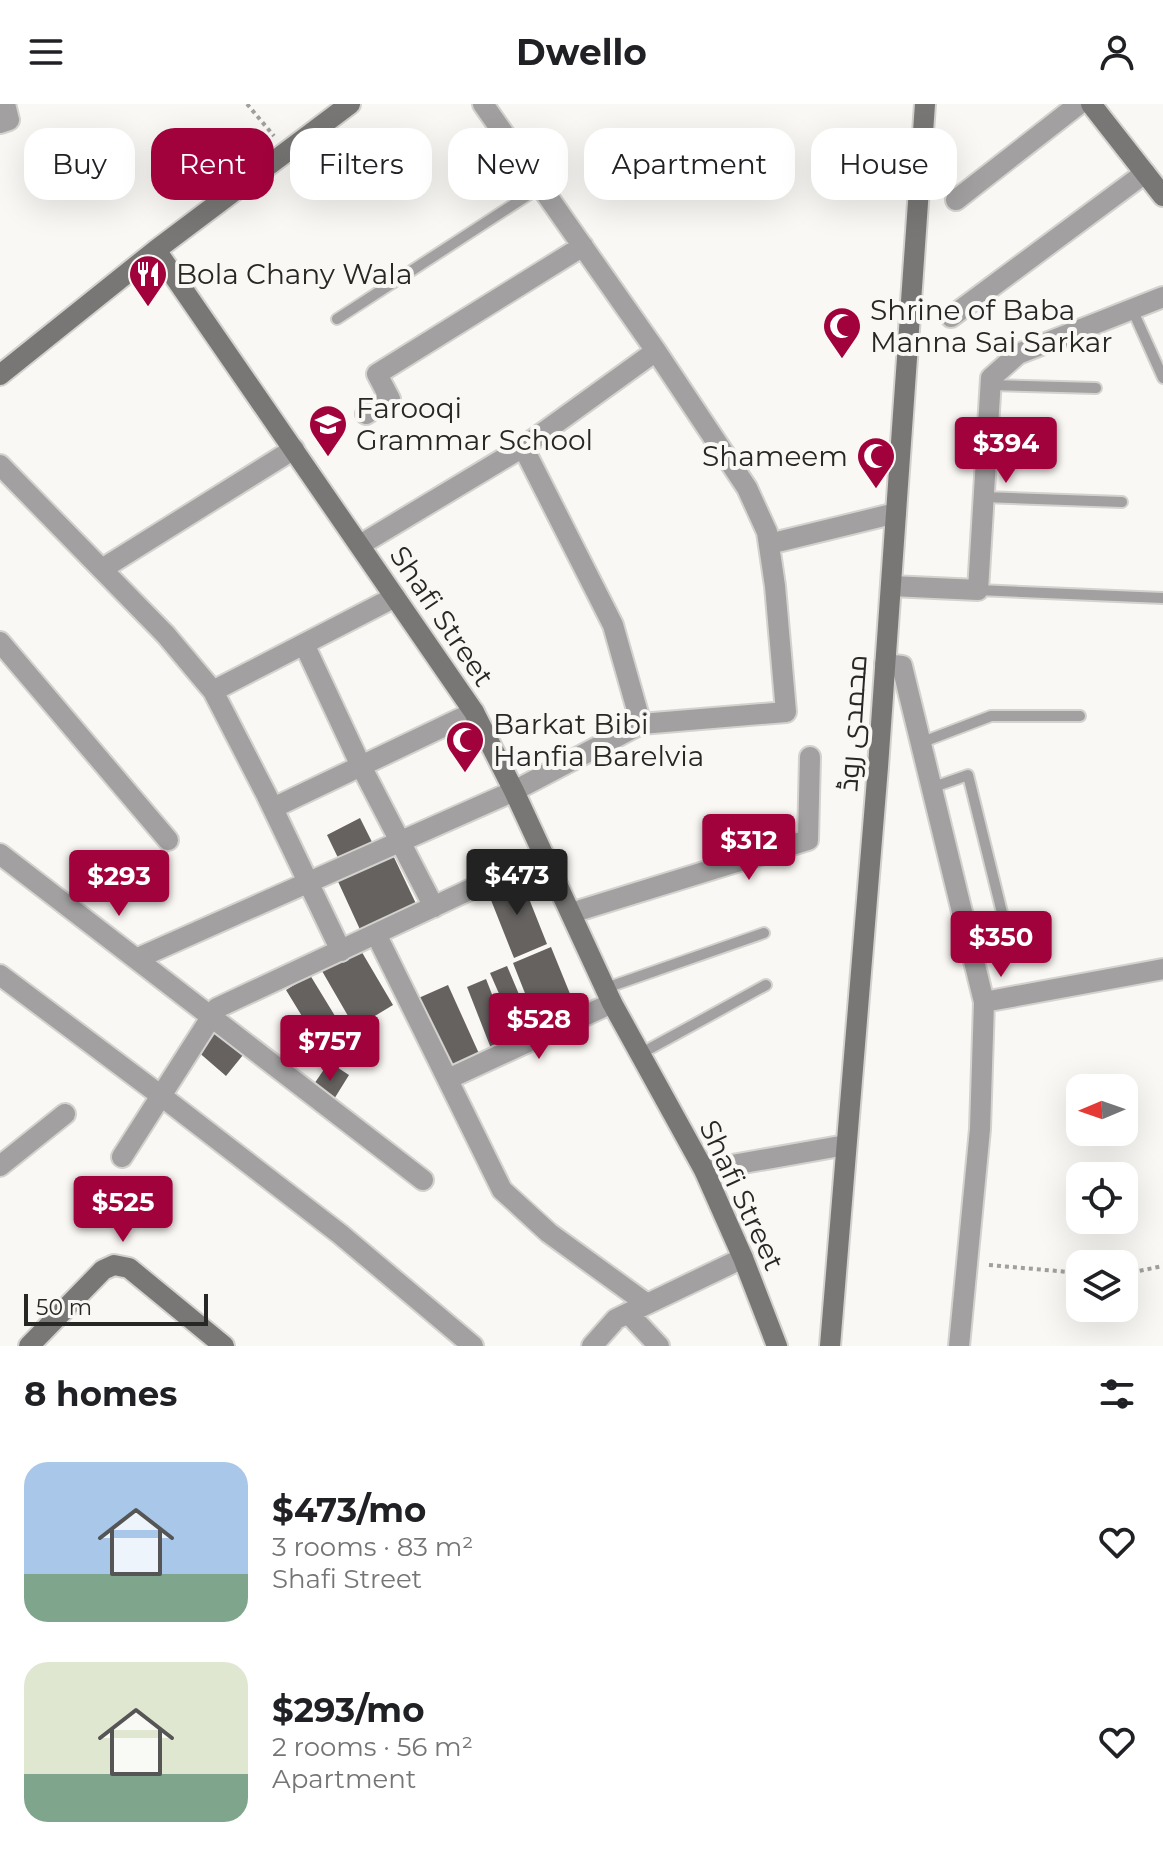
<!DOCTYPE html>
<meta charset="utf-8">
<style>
body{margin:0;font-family:Montserrat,Cairo,sans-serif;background:#f6f6f6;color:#202124;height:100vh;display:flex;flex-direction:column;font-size:30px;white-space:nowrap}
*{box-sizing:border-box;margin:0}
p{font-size:26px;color:#757577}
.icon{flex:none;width:44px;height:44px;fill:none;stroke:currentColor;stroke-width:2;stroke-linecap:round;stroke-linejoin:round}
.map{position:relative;height:1242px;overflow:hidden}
.details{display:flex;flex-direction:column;background:#fff;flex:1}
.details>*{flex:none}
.top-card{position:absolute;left:24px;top:24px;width:1116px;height:72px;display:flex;gap:16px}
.needle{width:52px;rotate:268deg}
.fabs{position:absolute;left:1066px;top:970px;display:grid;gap:16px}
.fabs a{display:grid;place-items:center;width:72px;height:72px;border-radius:16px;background:#fff;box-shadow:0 8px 32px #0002;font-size:40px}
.scale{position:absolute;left:24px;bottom:20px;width:184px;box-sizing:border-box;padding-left:8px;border:4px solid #272726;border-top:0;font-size:22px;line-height:28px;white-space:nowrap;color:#272726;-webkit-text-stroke:6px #faf8f4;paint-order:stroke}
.price{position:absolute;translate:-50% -68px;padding:0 18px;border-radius:8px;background:#a1023c;color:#fff;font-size:26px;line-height:52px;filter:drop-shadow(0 2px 4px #0008)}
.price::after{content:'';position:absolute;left:50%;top:48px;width:24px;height:18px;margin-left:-12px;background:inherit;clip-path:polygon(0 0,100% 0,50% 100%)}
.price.current{background:#222;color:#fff}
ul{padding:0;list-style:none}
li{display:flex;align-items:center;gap:24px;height:200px;padding:0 24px}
li span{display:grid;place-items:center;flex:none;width:224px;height:160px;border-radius:24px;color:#555}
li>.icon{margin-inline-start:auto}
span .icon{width:96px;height:96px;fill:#fffc;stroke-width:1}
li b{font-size:34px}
h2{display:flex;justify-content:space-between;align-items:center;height:96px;padding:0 24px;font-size:34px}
.pill{padding:0 28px;border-radius:24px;background:#fff;box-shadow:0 8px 32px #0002;font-size:28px;line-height:72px}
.pill.current{background:#a1023c;color:#fff}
header{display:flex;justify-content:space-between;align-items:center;height:104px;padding:0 24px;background:#fff;font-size:36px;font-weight:700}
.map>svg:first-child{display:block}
</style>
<header><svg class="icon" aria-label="menu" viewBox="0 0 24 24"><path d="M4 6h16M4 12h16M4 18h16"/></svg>Dwello<svg class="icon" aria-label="person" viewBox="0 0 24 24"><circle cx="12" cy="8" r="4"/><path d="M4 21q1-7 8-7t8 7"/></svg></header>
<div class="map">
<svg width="1163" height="1242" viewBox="0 0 1163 1242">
<rect width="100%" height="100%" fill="#faf8f4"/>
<path fill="#656260" d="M 360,714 L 375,744 L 341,760 L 327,731 Z
M 390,745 L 419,806 L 363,832 L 335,771 Z
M 520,772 L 547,840 L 514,854 L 487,786 Z
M 551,843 L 577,907 L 538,922 L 513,859 Z
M 360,845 L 393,901 L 355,924 L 322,867 Z
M 507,862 L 537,933 L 521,940 L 490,869 Z
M 310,871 L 343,925 L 319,940 L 286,886 Z
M 486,875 L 513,944 L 494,952 L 467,883 Z
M 448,881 L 481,954 L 448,969 L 414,896 Z
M 213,925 L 243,951 L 226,972 L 196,946 Z
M 329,958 L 349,971 L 331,1000 L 310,986 Z"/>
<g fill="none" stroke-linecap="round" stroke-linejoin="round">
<defs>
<path id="lane" d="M 1132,205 L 1163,274
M 337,215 L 542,82
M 990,281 L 1096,284
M 983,393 L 1122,398
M 978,486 L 1163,494
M 920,639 L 991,612 L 1080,612
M 931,684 L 968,671 L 1010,841 L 972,849
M 606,884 L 764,829
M 640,950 L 766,881"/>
<path id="street" d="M 0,19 L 9,16 L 5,0
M 956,96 L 1079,0
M 951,213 L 1145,69
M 366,310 L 390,295 L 377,270 L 583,142
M 523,343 L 613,521 L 641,620
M 0,361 L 166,531 L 213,587 L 266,690 L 341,847
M 769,440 L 896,409
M 360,441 L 523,343 L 656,247
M 102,465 L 294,345
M 891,482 L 978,486 L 991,274 L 1018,250 L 1163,193
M 0,538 L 168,736
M 304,540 L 361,662 L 434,803
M 885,560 L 902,562 L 984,898 L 980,1025 L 959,1242
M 213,587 L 395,493
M 273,704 L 474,608
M 0,750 L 423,1076
M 571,809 L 808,736 L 810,653
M 376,830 L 502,1086 L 549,1129 L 647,1200
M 136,855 L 514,687 L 641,620 L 786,608 L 775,482 L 767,428 L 747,384 L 656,247 L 483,0
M 0,871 L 160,991 L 340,1130 L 473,1242
M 984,898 L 1163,865
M 448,975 L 612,899
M 122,1053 L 217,904 L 544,751
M 0,1062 L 65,1010
M 704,1066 L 846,1041
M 628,1209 L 659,1242
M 592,1242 L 616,1215 L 743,1154"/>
<path id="secondary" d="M 1091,0 L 1163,92
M 156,146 L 474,608 L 514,687 L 612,899 L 704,1066 L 743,1154 L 777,1242
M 0,271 L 156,146 L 350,0
M 29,1242 L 103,1166 L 114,1161 L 129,1164 L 224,1242
M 830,1242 L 878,663 L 925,0"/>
</defs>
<use href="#lane" stroke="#d4d2cf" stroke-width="14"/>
<use href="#street" stroke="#d4d2cf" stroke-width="24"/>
<use href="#secondary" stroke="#d4d2cf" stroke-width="24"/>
<path stroke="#a1a09d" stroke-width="4" stroke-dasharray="4 4" stroke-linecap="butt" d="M 247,0 L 274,32
M 989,1161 L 1080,1169
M 1124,1170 L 1163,1162"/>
<use href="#lane" stroke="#a2a0a0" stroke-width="10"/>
<use href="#street" stroke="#a2a0a0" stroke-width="20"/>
<use href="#secondary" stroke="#797776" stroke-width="20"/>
</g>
<defs>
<symbol id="restaurant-pin" viewBox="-11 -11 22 30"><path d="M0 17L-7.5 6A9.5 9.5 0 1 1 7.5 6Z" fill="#a1023c" stroke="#faf8f4"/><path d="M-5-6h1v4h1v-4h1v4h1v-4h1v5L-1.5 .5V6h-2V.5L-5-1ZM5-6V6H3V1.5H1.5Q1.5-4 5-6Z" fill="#fff"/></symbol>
<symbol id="mosque-pin" viewBox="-11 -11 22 30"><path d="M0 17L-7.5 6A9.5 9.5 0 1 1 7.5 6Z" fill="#a1023c" stroke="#faf8f4"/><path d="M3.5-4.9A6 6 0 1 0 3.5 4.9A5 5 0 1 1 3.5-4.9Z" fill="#fff"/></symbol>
<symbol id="school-pin" viewBox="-11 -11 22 30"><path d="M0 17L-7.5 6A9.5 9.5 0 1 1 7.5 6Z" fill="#a1023c" stroke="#faf8f4"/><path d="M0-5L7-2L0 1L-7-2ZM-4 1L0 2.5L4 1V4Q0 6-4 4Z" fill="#fff"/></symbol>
</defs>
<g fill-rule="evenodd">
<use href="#restaurant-pin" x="126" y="148" width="44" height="60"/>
<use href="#mosque-pin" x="820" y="200" width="44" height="60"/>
<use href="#school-pin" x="306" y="298" width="44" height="60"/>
<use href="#mosque-pin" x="854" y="330" width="44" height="60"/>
<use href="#mosque-pin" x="443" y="614" width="44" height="60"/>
</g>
<g text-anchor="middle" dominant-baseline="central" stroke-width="8" stroke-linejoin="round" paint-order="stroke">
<g font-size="28" fill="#272726" stroke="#faf8f4" text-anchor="start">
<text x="176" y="170">Bola Chany Wala</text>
<text x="870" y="206">Shrine of Baba<tspan x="870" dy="32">Manna Sai Sarkar</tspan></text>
<text x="356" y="304">Farooqi<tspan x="356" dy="32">Grammar School</tspan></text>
<text x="848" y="352" text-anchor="end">Shameem</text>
<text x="493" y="620">Barkat Bibi<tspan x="493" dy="32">Hanfia Barelvia</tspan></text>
</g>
<g font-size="28" fill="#272726" stroke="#faf8f4">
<text transform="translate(442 512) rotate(56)">Shafi Street</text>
<text transform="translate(852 619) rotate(-86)">محمدی روڈ</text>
<text transform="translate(742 1091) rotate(65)">Shafi Street</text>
</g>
</g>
</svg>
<div class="fabs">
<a><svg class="needle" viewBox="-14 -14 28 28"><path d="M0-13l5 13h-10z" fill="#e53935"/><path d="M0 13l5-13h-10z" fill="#757577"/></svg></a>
<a><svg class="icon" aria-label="locate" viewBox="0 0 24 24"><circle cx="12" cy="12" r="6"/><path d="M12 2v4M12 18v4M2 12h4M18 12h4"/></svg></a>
<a><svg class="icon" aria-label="layers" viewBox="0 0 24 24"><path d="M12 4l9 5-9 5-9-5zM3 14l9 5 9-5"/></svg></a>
</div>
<div class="scale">50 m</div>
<b class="price" style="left:1006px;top:381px">$394</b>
<b class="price" style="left:749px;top:778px">$312</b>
<b class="price current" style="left:517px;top:813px">$473</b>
<b class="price" style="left:119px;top:814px">$293</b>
<b class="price" style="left:1001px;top:875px">$350</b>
<b class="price" style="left:539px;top:957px">$528</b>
<b class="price" style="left:330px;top:979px">$757</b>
<b class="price" style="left:123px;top:1140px">$525</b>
<div class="top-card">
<a class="pill">Buy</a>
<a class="pill current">Rent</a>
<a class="pill">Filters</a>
<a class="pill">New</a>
<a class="pill">Apartment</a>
<a class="pill">House</a>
</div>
</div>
<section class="details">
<h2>8 homes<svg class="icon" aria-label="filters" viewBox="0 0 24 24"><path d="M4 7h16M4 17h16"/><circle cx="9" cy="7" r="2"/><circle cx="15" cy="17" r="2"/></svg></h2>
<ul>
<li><span style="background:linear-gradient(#a9c7e8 70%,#7fa58c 0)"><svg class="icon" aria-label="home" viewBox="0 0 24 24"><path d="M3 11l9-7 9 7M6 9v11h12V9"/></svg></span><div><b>$473/mo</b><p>3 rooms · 83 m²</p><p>Shafi Street</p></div><svg class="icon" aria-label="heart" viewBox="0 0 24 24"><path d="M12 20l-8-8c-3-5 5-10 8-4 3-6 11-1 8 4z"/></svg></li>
<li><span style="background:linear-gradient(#dfe7d0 70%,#7fa58c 0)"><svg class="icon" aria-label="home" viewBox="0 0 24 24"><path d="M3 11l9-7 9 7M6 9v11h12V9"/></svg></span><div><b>$293/mo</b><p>2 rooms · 56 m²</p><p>Apartment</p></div><svg class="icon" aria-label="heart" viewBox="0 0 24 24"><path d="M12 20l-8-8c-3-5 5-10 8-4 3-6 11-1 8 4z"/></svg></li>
</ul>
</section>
